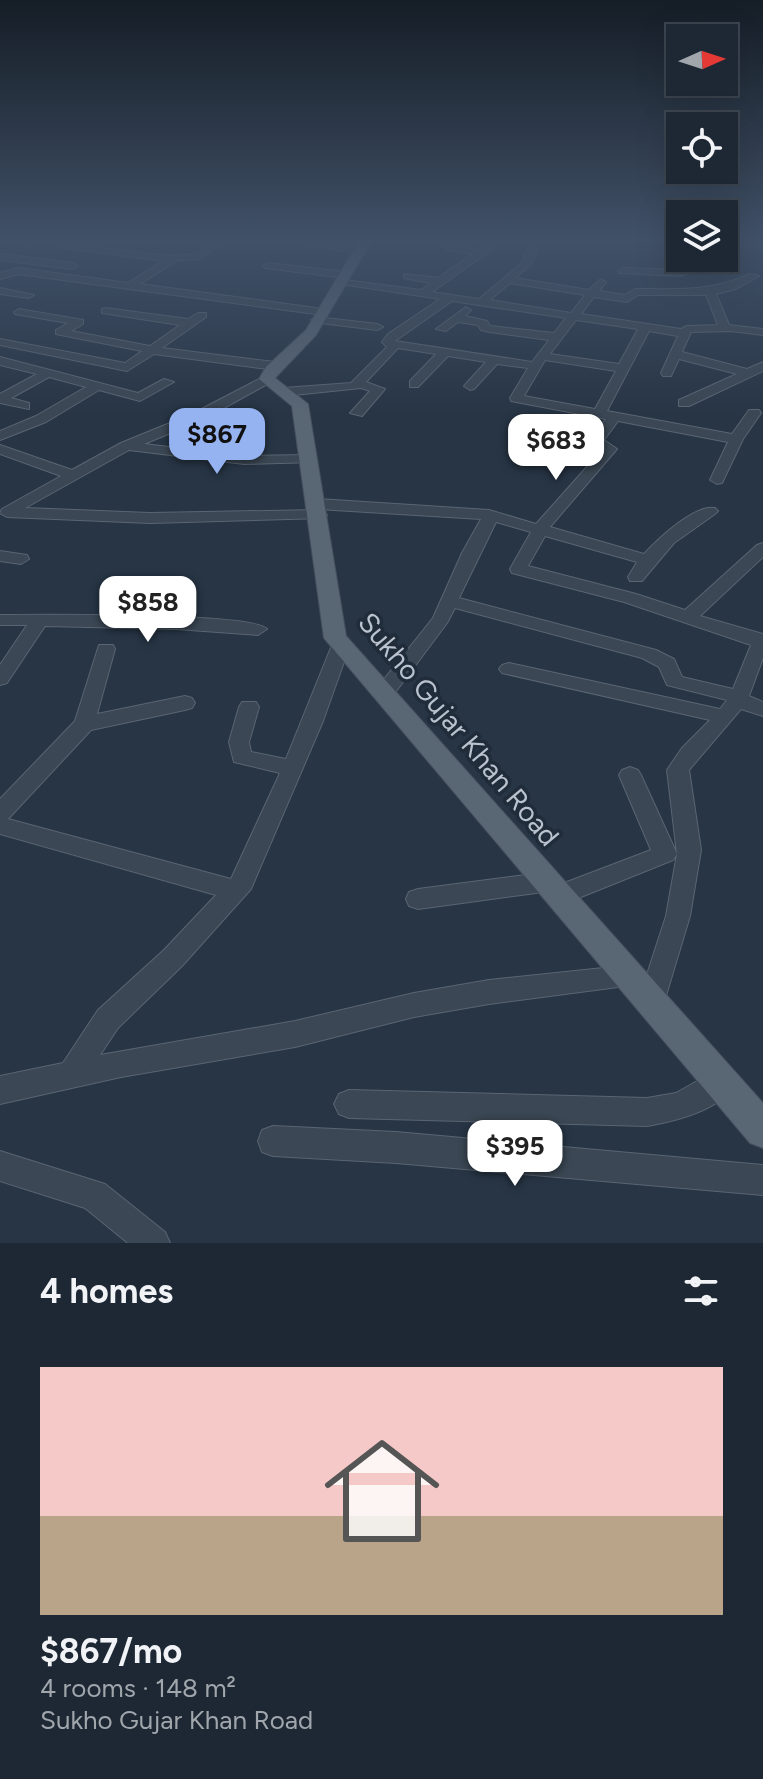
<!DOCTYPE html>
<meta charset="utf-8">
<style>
body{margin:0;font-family:Figtree,sans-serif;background:#2a3440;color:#f1f3f6;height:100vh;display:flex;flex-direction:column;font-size:30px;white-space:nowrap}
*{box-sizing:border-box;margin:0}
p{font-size:26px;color:#a0a6ac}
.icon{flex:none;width:44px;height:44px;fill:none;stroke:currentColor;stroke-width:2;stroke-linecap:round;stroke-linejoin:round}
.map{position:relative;height:1243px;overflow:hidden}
.panel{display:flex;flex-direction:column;background:#1d2834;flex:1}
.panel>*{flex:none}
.needle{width:52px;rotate:87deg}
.controls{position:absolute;left:666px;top:24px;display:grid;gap:16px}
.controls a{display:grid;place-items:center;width:72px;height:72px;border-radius:0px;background:#1d2834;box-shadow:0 8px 32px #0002,0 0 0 2px #3b444f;font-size:40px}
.price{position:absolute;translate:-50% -68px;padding:0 18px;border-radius:16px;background:#fff;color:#222;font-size:26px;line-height:52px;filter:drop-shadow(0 2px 4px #0008)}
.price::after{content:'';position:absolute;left:50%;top:48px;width:24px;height:18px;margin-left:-12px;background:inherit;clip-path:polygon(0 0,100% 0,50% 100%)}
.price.selected{background:#95b2f1;color:#111}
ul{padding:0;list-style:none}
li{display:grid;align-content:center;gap:16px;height:424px;padding:0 40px}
li span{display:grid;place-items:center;height:248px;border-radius:0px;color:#555}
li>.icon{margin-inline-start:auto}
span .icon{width:144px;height:144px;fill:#fffc;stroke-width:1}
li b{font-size:34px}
h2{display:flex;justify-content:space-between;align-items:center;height:96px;padding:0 40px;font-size:34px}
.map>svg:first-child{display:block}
</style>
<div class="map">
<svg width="763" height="1243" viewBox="0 0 763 1243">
<rect width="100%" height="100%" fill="#273545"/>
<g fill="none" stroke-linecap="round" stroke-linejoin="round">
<defs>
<path id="minor" d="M 3,240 L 23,240 L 35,244 L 30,247 Z
M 197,240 L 214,240 L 221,243 L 201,259 L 178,260 L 140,284 L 323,309 L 328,312 L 323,315 L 18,274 L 0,279 L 0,273 L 18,268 L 128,283 L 163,261 L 59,247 L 64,244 L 171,256 L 196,254 L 209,244 Z
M 272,240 L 299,240 L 365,250 L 360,253 Z
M 494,240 L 505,240 L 432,292 L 479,299 L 522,263 L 530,243 L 535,240 L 540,243 L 531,264 L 515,278 L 589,290 L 601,279 L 606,282 L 599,291 L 625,295 L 635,289 C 676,289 713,292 750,274 L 759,276 L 736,289 L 716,294 L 729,325 L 763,329 L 763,335 L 731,331 L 691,332 L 682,352 L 747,369 L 763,362 L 763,371 L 689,406 L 679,406 L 679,400 L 737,374 L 679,359 L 671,376 L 663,376 L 661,373 L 678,336 L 649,331 L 607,411 L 732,434 L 749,410 L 759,410 L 761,413 L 743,439 L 722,483 L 717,484 L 710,480 L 728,442 L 618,421 L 604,440 L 617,449 L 550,527 L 644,554 C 658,539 695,504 715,508 L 718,511 L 715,514 L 674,543 L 642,581 L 630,581 L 628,577 L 637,562 L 545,536 L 528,566 L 636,594 L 685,610 L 757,545 L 763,543 L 763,557 L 700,616 L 763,634 L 763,658 L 749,696 L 763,702 L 763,716 L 741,709 L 689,770 L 701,850 L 690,916 L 665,999 L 661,1007 L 652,1011 L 643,1007 L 639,999 L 666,916 L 677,854 L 673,860 L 561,905 L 552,902 L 549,895 L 551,891 L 418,909 L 409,906 L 406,899 L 409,892 L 418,889 L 549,872 L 557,875 L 561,882 L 559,885 L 651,850 L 619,775 L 622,770 L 630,767 L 638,770 L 641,775 L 677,854 L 667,770 L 682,748 L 710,720 L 502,673 L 499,669 L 502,665 L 509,663 L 720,709 L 727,700 L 667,685 L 659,667 L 642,658 L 455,608 L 447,623 L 391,698 L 377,698 L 374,693 L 377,688 L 433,618 L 462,553 L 481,519 L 318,509 L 310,504 L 318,499 L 489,510 L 536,524 L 602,450 L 589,441 L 606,419 L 511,401 L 510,398 L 528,368 L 497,364 L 474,389 L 470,390 L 464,386 L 486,362 L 448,356 L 418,387 L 410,387 L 410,381 L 436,354 L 398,348 L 366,382 L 385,389 L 362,416 L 350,413 L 370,391 L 361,388 L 284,396 L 278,392 L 284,388 L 351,383 L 387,347 L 382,342 L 388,334 L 440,299 L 341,284 L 337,283 L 337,279 L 421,290 L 431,283 L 404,278 L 404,274 L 438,278 L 473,254 L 445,249 L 445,245 L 479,250 ZM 510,283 L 585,295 L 571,313 L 490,300 ZM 638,295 L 706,295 L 718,325 L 687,326 L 681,329 L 581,314 L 594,297 L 627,302 ZM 452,301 L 566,318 L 554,333 L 490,326 L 487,321 L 465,316 L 471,310 L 466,307 L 436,329 L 446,331 L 458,322 L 478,325 L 481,330 L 490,332 L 549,340 L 532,362 L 395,341 ZM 576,320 L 638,329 L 619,364 L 550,354 ZM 545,360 L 616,371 L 595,409 L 524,396 ZM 496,522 L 531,532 L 510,569 L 512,573 L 624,602 L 751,645 L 733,689 L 682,677 L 674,659 L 656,650 L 459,598 Z
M 724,240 L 763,242 L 763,248 L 724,243 Z
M 0,254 L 73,263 L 78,266 L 73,269 L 0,260 Z
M 268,263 L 345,272 L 350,275 L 345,278 L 265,268 L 263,266 Z
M 623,268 L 682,270 L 687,273 L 682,276 L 620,273 L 618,271 Z
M 0,288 L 34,295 L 29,298 L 0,294 Z
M 106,308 L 188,319 L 198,313 L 206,313 L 206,317 L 162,348 L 275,362 L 281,366 L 275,370 L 154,354 L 127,371 L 0,345 L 0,339 L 125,363 L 142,351 L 56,334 L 56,330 L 68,323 L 15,314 L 14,312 L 19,309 L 83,320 L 83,324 L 71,331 L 150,346 L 180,325 L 102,313 L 102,309 Z
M 317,317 L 377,324 L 383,327 L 377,330 L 313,322 L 311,320 Z
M 0,357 L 138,393 L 164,379 L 174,382 L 140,401 L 99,390 L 46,422 L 0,440 L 0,431 L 36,416 L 86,387 L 49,377 L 11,398 L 29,403 L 29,409 L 0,403 L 0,394 L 37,374 L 0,365 Z
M 267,375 L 273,379 L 271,382 L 202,420 L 144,444 L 244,456 L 311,455 L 316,456 L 316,462 L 244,464 L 129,450 L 25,508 L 150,513 L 319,510 L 324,512 L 327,515 L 324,518 L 150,523 L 7,517 L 0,513 L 2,509 L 61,476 L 0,454 L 0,445 L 72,470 L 121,443 L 192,414 Z
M 0,551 L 27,555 L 29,559 L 21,564 L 0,561 Z
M 0,615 C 37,615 251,612 267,629 L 258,635 L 176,629 L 45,626 L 7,683 L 0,685 L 0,665 L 27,625 L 0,625 Z
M 341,639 L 350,645 L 323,721 L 251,889 L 182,966 L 118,1028 L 100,1055 L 295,1021 L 414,993 L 489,980 L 632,965 L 641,968 L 645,976 L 641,984 L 489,1004 L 414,1017 L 295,1047 L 121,1077 L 0,1104 L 0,1076 L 63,1063 L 98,1010 L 164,950 L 216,895 L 0,834 L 0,799 L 75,721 L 99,645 L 113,645 L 115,649 L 97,714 L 185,696 L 192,698 L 195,703 L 192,708 L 185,710 L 91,730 L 8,819 L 231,879 L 280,773 L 234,762 L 229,742 L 239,707 L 242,702 L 256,702 L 259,707 L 249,742 L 251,752 L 286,759 L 332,645 Z
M 722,1067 L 732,1071 L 736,1081 C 724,1110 675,1121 647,1126 L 349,1118 L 339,1114 L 334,1104 L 339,1094 L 349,1090 L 647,1098 L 676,1093 Z
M 273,1126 L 396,1132 L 763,1165 L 763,1195 L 396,1163 L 273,1156 L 262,1152 L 258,1141 L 262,1130 Z
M 0,1151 L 105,1184 L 165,1232 L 170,1243 L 128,1243 L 85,1208 L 0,1181 Z"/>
<path id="major" d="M 360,240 L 372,240 L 316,335 L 275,378 L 308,404 L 346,636 L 763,1103 L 763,1148 L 750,1143 L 324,638 L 292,406 L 259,379 L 266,367 L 306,330 Z"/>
</defs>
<use href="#minor" stroke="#5a6572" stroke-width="2"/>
<use href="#major" stroke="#45505e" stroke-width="2"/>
<use href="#minor" fill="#3b4754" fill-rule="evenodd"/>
<use href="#major" fill="#596674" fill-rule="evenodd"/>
</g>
<linearGradient id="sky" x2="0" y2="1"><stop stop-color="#151d26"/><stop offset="0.58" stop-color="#415168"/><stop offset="1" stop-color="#415168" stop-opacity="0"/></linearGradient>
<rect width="763" height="414" fill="url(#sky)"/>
<g text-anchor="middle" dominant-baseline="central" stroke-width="7" stroke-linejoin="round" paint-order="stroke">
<g font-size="28" fill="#b9c2ce" stroke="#202c3a">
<text transform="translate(459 729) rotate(50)">Sukho Gujar Khan Road</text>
</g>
</g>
</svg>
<div class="controls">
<a><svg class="needle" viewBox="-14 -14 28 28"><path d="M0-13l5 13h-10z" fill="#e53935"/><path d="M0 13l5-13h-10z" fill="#a0a6ac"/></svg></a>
<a><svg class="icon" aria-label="locate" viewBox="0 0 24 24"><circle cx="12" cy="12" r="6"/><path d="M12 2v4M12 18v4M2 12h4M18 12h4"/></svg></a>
<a><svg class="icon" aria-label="layers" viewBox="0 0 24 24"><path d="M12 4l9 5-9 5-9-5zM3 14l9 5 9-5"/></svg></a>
</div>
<b class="price selected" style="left:217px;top:476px">$867</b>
<b class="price" style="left:556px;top:482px">$683</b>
<b class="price" style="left:148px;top:644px">$858</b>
<b class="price" style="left:515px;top:1188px">$395</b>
</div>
<section class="panel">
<h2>4 homes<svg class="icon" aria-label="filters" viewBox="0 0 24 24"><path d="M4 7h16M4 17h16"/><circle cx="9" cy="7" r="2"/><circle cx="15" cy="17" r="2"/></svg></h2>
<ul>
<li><span style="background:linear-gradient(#f6c9c9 60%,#b9a48a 0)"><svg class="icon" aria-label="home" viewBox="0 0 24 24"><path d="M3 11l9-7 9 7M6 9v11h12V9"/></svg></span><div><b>$867/mo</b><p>4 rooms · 148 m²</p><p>Sukho Gujar Khan Road</p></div></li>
</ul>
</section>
